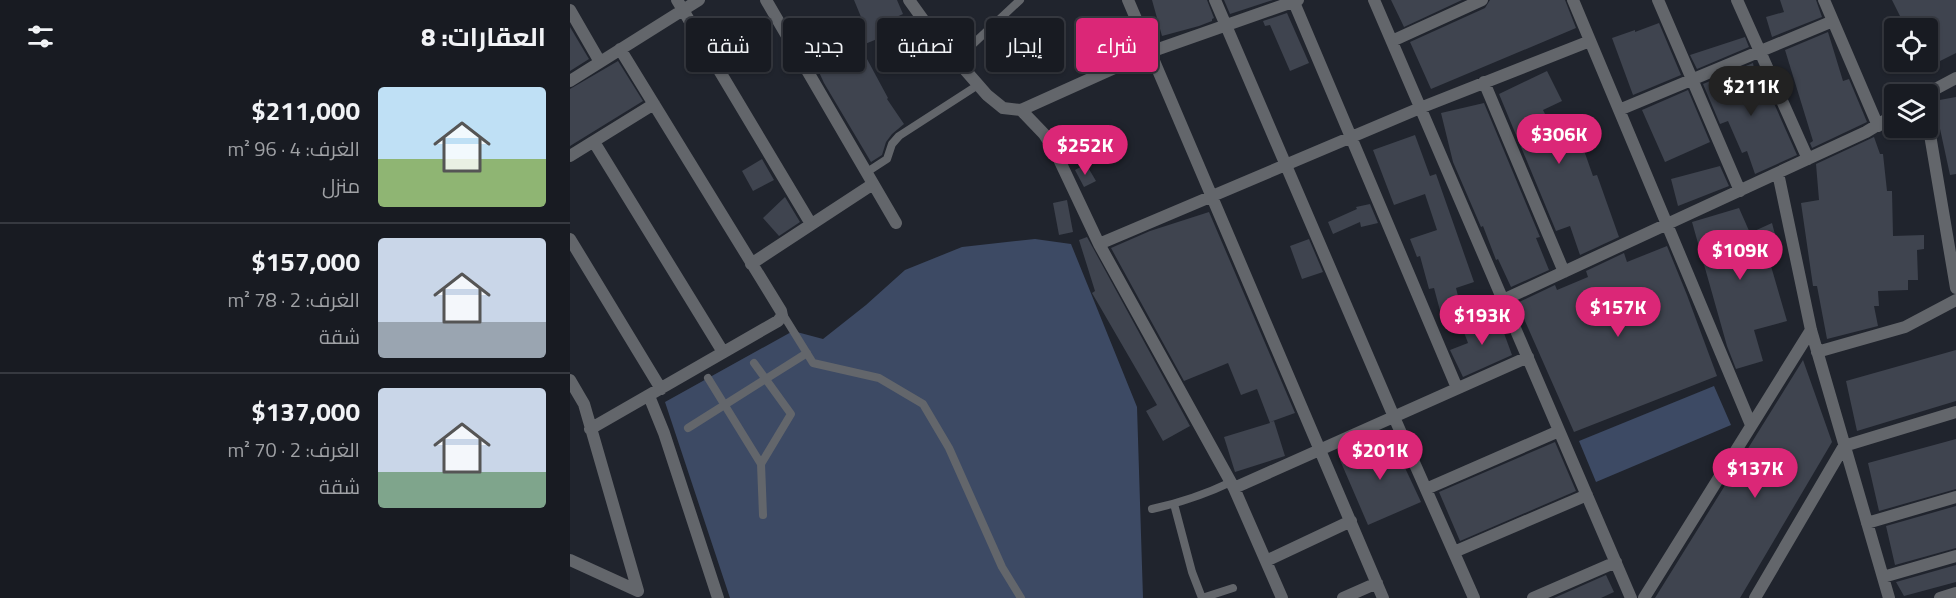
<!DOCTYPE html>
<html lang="ar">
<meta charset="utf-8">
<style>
body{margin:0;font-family:"Titillium Web",Cairo,sans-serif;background:#25282f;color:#f1f3f6;direction:rtl;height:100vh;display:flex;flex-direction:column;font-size:22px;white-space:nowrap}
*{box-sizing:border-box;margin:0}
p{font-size:20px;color:#9fa1a5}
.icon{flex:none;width:33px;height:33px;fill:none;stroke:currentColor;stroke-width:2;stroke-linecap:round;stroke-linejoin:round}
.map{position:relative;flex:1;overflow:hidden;direction:ltr}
.details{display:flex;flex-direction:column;background:#181b22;width:570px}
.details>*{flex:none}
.guide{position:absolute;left:18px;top:18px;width:570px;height:54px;direction:rtl;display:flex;gap:12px}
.controls{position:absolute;left:1314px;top:18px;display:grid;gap:12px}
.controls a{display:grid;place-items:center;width:54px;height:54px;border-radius:6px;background:#181b22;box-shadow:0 2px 4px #0004,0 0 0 2px #363940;font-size:30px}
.price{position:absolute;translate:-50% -51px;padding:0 14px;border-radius:21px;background:#db2777;color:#fff;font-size:20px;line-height:39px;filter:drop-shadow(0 2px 3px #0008)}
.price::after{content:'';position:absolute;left:50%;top:36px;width:18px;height:14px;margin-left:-9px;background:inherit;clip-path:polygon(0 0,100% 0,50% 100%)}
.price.on{background:#222;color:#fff}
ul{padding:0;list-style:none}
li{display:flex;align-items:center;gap:18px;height:150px;padding:0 24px}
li+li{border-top:2px solid #363940}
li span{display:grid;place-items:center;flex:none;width:168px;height:120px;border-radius:6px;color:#555}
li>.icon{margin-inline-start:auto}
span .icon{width:72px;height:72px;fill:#fffc;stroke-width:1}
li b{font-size:26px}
h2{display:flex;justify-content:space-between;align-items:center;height:72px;padding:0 24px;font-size:26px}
.pill{padding:0 21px;border-radius:6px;background:#181b22;box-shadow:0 2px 4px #0004,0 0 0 2px #363940;font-size:21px;line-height:54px}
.pill.on{background:#db2777;color:#fff}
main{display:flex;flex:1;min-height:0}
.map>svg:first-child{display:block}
</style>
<main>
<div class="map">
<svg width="1386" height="598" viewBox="0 0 1386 598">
<rect width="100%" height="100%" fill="#20242d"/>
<path fill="#3d4a64" d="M 465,239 L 501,244 L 567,407 L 573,598 L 160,598 L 95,402 L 223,331 L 253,339 L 296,305 L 335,270 L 392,247 Z
M 1144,386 L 1161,425 L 1026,482 L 1009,441 Z"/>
<path fill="#3f444f" d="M 284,0 L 327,0 L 333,14 L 322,19 L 327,31 L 290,46 L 318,98 L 317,99 L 334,124 L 322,134 L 316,142 L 312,155 L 301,162 L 254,83 L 238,48 L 256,40 L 260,47 L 296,29 Z
M 582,0 L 637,0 L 644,18 L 642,19 L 642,21 L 629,26 L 592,36 Z
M 654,0 L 703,0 L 660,14 Z
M 821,0 L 892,0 L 834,27 Z
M 920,0 L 995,0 L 1006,28 L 861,89 L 840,42 L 915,8 Z
M 1210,0 L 1246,0 L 1252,17 L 1202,37 L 1196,17 L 1214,12 Z
M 1322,0 L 1386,0 L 1386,53 L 1358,67 L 1358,28 L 1336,28 Z
M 717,13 L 739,63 L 720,71 L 700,25 L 695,26 L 693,21 Z
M 1089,23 L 1111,75 L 1063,95 L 1042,38 L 1065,30 L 1065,32 Z
M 0,27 L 19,59 L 0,71 Z
M 1258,32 L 1273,81 L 1279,79 L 1297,122 L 1242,148 L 1240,143 L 1243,141 L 1215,50 Z
M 1175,37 L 1179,47 L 1127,69 L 1120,55 Z
M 48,61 L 73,101 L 0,146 L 0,89 Z
M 1183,63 L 1185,74 L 1190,72 L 1227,155 L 1185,174 L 1177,151 L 1172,153 L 1158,121 L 1150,124 L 1133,84 Z
M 977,71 L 992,101 L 973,110 L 984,132 L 1005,125 L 1023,176 L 1027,175 L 1049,237 L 1010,255 L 1000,226 L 986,231 L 929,94 Z
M 1118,90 L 1140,142 L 1095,162 L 1072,110 Z
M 1386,97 L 1386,174 L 1380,175 L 1364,101 Z
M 914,103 L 970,237 L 966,238 L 979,270 L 941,287 L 928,259 L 926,260 L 913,226 L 911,227 L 883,162 L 871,113 Z
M 845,135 L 860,176 L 866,174 L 904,282 L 886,288 L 892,312 L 872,318 L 864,288 L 859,289 L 850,256 L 847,257 L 840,239 L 867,230 L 855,194 L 824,205 L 803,150 Z
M 1304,137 L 1310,154 L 1313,154 L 1317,191 L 1322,191 L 1323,236 L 1354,235 L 1354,249 L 1347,250 L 1348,280 L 1338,280 L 1338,290 L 1308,291 L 1309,306 L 1304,306 L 1308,326 L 1257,339 L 1247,286 L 1243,286 L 1231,203 L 1249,200 L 1246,164 Z
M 192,159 L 204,180 L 183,191 L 172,171 Z
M 516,164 L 526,181 L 514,187 L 505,170 Z
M 1150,166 L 1159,186 L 1108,206 L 1101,179 Z
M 215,197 L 230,222 L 209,236 L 193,218 Z
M 497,200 L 503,232 L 489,235 L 483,203 Z
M 800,204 L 808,223 L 791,227 L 790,222 L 763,234 L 758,222 L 787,209 L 786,207 Z
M 1169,208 L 1180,233 L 1202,223 L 1208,246 L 1196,249 L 1217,321 L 1184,330 L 1193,361 L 1166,369 L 1157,346 L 1122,222 Z
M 639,212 L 725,413 L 700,422 L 704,421 L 715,456 L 665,472 L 654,437 L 700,423 L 687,389 L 671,395 L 658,363 L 614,381 L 541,248 L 580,231 Z
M 517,237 L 620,426 L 593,441 L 576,411 L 587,405 L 522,293 L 525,291 L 509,240 Z
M 739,239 L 753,272 L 732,279 L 720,246 Z
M 1097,246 L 1117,295 L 1147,376 L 1004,432 L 947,303 L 985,285 L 987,290 L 1018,277 L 1016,271 L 1054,253 L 1057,262 Z
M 927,314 L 942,355 L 893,377 L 880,350 L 898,343 L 892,327 Z
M 1386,350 L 1386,401 L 1287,431 L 1276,381 Z
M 1233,360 L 1262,442 L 1170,598 L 1085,598 Z
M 821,438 L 851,502 L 798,525 L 770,460 Z
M 1386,439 L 1386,489 L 1309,511 L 1298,463 Z
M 985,442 L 1006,491 L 890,541 L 869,492 Z
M 1386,506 L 1386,548 L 1325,565 L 1316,526 Z
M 1386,565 L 1386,582 L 1334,596 L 1326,582 Z
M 1036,575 L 1044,592 L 1031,598 L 984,598 Z"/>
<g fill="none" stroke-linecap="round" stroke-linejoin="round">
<path stroke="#63666b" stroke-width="8" d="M 386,60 L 450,0
M 297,172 L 317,159 L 322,144 L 329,136 L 408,85
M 212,313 L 243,363 L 309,378 L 353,404 L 379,448 L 432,567 L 451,598
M 184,363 L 221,414 L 191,464
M 138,378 L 191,464 L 193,515
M 118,428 L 237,353
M 604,504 L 622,572 L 632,598
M 582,509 C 609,503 636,494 661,482
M 632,598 L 663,588"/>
<path stroke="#63666b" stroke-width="12" d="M 107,0 L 241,224
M 196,0 L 326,223
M 339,0 L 362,32 L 417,95 L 433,108 L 451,110 L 474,134 L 486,153 L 529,244 L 664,488
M 558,0 L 813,598
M 645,0 L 824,417 L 904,598
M 723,0 L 887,388
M 804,0 L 1061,598
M 1003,0 L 1181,425
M 1088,0 L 1170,191
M 1167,0 L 1238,159
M 1254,0 L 1308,126
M 0,10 L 30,62
M 822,41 L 912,0
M 0,81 L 129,0
M 914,82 L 994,272
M 1356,94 L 1386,78
M 451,110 L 580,52 L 728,0
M 1049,110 L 1263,21
M 1358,123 L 1386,288
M 24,142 L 153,352
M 0,156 L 84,104
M 1208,173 L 1241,330 L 1319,598
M 0,239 L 91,389
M 529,244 L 850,108 L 1020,41
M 181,264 L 303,184
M 933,300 L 1296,132 L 1324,115
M 1247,352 L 1335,327 L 1386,300
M 0,380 L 14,404 L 68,591 L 0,560
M 79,396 L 94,433 L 148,598
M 20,429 L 208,321 L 212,316 L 211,311 L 50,49
M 856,489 L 989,431
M 1297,523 L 1386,497
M 884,552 L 1017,495
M 696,561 L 781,521
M 1313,577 L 1386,556
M 712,598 L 664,488 L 958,357
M 773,598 L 807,583
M 963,598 L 1046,562
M 1074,598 L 1241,330
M 1185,598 L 1274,446 L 1386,412
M 1370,598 L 1386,593"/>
</g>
</svg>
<div class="controls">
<a><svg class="icon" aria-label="locate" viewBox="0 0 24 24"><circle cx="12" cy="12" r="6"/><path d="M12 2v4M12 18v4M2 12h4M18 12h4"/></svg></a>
<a><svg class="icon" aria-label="layers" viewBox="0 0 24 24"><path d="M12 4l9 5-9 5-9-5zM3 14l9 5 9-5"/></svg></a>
</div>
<b class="price on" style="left:1181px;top:117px">$211K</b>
<b class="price" style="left:989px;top:165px">$306K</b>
<b class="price" style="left:515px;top:176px">$252K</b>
<b class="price" style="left:1170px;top:281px">$109K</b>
<b class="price" style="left:1048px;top:338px">$157K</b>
<b class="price" style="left:912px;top:346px">$193K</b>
<b class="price" style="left:810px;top:481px">$201K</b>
<b class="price" style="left:1185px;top:499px">$137K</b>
<div class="guide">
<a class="pill on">شراء</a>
<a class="pill">إيجار</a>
<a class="pill">تصفية</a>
<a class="pill">جديد</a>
<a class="pill">شقة</a>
</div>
</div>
<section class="details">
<h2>العقارات: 8<svg class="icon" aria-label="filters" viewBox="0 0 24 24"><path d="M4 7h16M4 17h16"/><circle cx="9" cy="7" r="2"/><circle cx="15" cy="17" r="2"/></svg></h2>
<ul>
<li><span style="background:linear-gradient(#bfe0f5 60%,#8fb573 0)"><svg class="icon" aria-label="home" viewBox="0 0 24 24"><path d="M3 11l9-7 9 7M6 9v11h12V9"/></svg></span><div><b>$211,000</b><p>الغرف: 4 · 96 m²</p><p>منزل</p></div></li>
<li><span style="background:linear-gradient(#c9d6e8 70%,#9aa5b1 0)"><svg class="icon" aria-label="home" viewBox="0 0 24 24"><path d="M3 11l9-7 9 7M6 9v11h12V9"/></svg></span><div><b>$157,000</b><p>الغرف: 2 · 78 m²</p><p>شقة</p></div></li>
<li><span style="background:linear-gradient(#c9d6e8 70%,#7fa58c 0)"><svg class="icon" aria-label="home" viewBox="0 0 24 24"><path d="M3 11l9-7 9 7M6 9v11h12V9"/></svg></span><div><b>$137,000</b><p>الغرف: 2 · 70 m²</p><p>شقة</p></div></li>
</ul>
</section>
</main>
